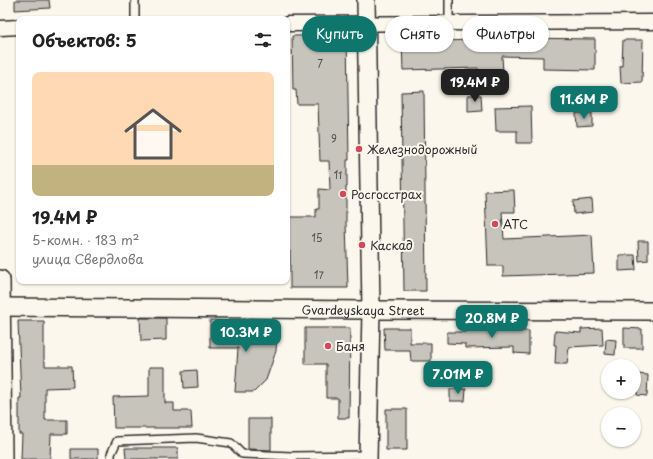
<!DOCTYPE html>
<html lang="ru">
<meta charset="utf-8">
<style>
body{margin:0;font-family:"Playpen Sans",sans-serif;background:#f2f2f2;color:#222;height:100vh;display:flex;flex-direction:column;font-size:15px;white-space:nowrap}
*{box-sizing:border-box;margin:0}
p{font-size:13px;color:#767676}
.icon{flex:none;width:22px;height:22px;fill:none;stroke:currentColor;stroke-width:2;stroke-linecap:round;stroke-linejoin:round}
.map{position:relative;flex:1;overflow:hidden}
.sheet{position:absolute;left:16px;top:16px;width:274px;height:268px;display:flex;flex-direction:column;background:#fff;border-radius:8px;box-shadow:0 1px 3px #0004}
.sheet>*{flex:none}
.guide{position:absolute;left:302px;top:16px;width:291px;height:36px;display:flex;gap:8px}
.controls{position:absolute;left:601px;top:359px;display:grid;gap:8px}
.controls a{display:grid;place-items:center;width:40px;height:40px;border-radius:50%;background:#fff;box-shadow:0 1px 3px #0004;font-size:20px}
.price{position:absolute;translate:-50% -34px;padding:0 9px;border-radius:8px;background:#0f766e;color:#fff;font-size:13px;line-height:26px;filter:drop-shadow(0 1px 2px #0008)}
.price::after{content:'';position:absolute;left:50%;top:24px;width:12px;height:9px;margin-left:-6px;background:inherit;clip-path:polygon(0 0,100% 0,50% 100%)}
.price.selected{background:#222;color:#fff}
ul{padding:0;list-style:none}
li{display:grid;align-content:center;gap:8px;height:212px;padding:0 16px}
li span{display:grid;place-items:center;height:124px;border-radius:8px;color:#555}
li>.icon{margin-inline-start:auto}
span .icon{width:72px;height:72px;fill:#fffc;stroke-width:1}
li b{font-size:17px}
h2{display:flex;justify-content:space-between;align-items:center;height:48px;padding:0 16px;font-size:17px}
.tag{padding:0 14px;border-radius:18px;background:#fff;box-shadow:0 1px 3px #0004;font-size:14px;line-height:36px}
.tag.selected{background:#0f766e;color:#fff}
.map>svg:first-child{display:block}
</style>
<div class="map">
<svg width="653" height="459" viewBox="0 0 653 459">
<rect width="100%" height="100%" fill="#fbf7ec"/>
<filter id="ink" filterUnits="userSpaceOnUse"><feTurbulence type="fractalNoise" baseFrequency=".025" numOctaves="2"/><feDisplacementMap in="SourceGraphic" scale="8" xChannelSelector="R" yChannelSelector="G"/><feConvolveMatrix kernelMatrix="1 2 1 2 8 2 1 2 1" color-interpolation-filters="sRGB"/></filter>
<g filter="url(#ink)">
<path fill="#c7c4bc" stroke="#2b2b2b" d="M 15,0 L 49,0 L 50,8 L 15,10 Z
M 347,35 L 349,160 L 347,160 L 347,187 L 346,187 L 346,223 L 348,288 L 290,288 L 290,251 L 287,251 L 287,217 L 316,217 L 316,209 L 319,209 L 319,189 L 330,190 L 329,161 L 320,161 L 318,104 L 297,104 L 296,90 L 293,90 L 292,36 Z
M 514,38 L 595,39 L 595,70 L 543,69 L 543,57 L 502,56 L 503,73 L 478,73 L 478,68 L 403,70 L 402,42 L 514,39 Z
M 623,40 L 643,40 L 642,82 L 621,83 L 620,66 L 622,66 Z
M 424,91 L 426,291 L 404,291 L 401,92 Z
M 468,95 L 481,95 L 482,111 L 468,112 Z
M 531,106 L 532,143 L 517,143 L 517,131 L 496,131 L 495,107 Z
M 576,113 L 592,113 L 592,126 L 577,127 Z
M 514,190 L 515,212 L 502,212 L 504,239 L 592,235 L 594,273 L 503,276 L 503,266 L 488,266 L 485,191 Z
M 592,199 L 593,212 L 574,214 L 573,201 Z
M 638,241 L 648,241 L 648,260 L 639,261 Z
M 619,255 L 635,255 L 636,270 L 619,271 Z
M 140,318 L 166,318 L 166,340 L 141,341 Z
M 210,320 L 232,321 L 232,334 L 277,332 L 276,351 L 266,380 L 254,392 L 235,392 L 238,348 L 210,348 Z
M 18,321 L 44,321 L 44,361 L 45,361 L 45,366 L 72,366 L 73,387 L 45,388 L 45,420 L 67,420 L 67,434 L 51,434 L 50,459 L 21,459 L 22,434 L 19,434 L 19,398 L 21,398 Z
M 305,328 L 350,328 L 349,418 L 338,418 L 338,398 L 326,398 L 326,364 L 305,364 Z
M 384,328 L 410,328 L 410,343 L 431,343 L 431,361 L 411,361 L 410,350 L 385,350 Z
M 465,328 L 502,328 L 502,330 L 529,331 L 529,354 L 514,353 L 514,347 L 465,348 L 465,344 L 447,343 L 447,332 L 465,332 Z
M 602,328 L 603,345 L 569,347 L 567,364 L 555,364 L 556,345 L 554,345 L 555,331 L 581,333 L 581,329 Z
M 624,328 L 642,329 L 642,348 L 624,348 Z
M 606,339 L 616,340 L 615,355 L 605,354 Z
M 149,367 L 165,367 L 165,403 L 174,403 L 174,411 L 191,411 L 192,428 L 114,428 L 113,397 L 149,396 Z
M 197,370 L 198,387 L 184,388 L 183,371 Z
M 638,374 L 648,375 L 647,396 L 637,395 Z
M 450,389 L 466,389 L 465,401 L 450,401 Z
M 386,409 L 407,409 L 407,450 L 386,450 Z
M 248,419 L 271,419 L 271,450 L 248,449 Z
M 125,448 L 178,448 L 178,459 L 126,459 Z
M 71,449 L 98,449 L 98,459 L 71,459 Z"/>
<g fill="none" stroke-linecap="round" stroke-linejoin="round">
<defs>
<path id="service" d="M 449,0 L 449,23
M 135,19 L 135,0
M 111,459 L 111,454 L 117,441 L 196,438 L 231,443 L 242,454 L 292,456
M 292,459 L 292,456 L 368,455"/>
<path id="minor" d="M 287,24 L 653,22
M 0,28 L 19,27"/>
<g id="tertiary">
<path d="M 366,0 L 371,310 L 368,459"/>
<path id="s1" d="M 0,307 L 371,310 L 653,311"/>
</g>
<path id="secondary" d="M 0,280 L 2,459"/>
</defs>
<use href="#service" stroke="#2b2b2b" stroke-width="10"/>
<use href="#minor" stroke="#2b2b2b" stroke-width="17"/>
<use href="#tertiary" stroke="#2b2b2b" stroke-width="20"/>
<use href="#secondary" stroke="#2b2b2b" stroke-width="22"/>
<use href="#service" stroke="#fbf7ec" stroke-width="7"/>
<use href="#minor" stroke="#fbf7ec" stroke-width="14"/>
<use href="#tertiary" stroke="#fbf7ec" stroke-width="17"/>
<use href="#secondary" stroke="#fbf7ec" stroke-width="19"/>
</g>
</g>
<g fill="#d1495b" stroke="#fbf7ec" stroke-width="1.5">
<circle cx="359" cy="149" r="4"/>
<circle cx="343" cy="194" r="4"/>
<circle cx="495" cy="224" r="4"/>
<circle cx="362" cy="245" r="4"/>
<circle cx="328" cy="346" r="4"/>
</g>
<g text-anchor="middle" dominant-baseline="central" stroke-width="4" stroke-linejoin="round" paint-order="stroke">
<g font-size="10" fill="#52514f">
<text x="320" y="63">7</text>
<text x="334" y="138">9</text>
<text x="338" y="174">11</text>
<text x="317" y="237">15</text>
<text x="319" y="274">17</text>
</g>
<g font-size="12" fill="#2b2b2b" stroke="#fbf7ec" text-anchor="start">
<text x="367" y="149">Железнодорожный</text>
<text x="351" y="194">Росгосстрах</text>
<text x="503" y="224">АТС</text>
<text x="370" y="245">Каскад</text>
<text x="336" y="346">Баня</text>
</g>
<g font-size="12" fill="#2b2b2b" stroke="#fbf7ec">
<text stroke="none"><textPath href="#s1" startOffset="363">Gvardeyskaya Street</textPath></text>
</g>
</g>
</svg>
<div class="controls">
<a>+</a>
<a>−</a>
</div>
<b class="price selected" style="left:475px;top:103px">19.4M ₽</b>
<b class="price" style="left:584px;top:120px">11.6M ₽</b>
<b class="price" style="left:492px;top:339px">20.8M ₽</b>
<b class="price" style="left:246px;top:353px">10.3M ₽</b>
<b class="price" style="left:458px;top:395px">7.01M ₽</b>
<div class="guide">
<a class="tag selected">Купить</a>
<a class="tag">Снять</a>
<a class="tag">Фильтры</a>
</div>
<section class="sheet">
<h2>Объектов: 5<svg class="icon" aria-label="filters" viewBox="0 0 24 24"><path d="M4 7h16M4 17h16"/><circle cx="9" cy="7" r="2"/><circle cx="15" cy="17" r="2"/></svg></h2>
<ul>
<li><span style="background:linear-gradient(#ffd9b3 75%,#c2b280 0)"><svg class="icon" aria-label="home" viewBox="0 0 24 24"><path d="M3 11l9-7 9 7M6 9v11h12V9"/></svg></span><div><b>19.4M ₽</b><p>5-комн. · 183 m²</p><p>улица Свердлова</p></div></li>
</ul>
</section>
</div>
